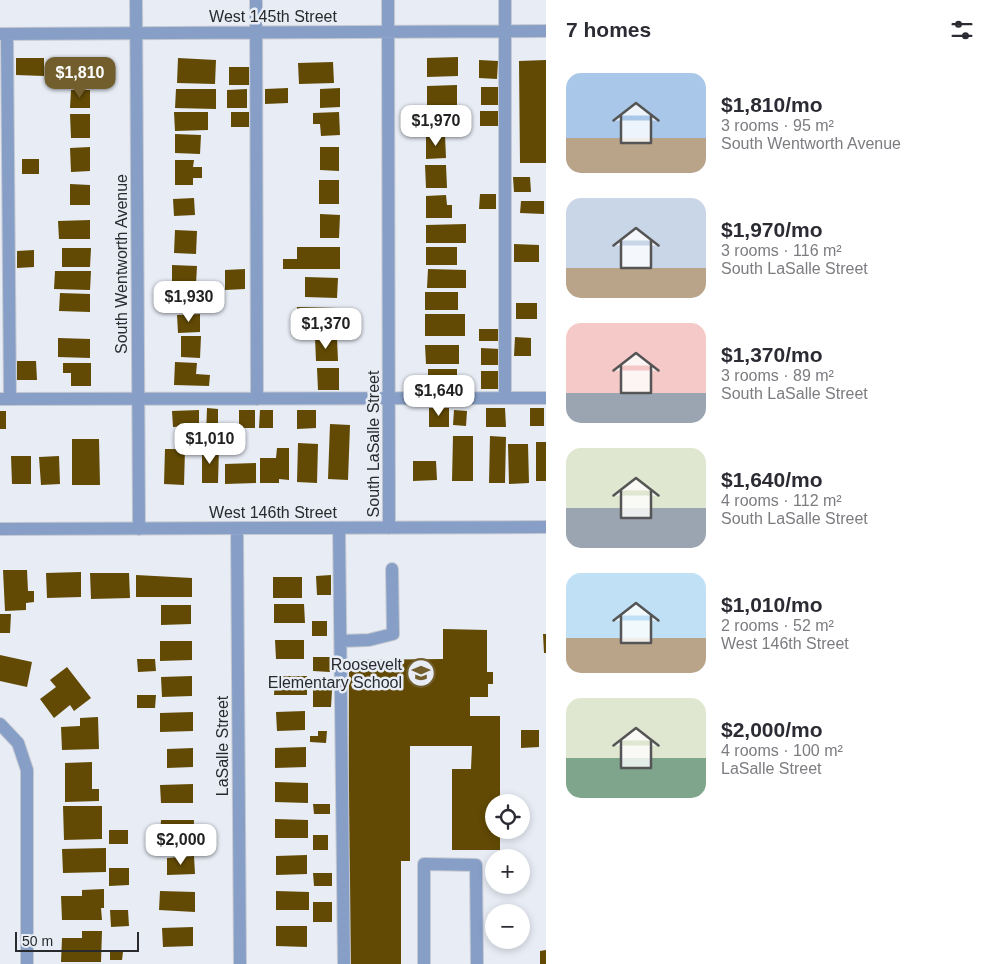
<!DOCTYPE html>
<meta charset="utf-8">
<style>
body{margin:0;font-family:Arial,sans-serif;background:#f2f2f3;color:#2b2b33;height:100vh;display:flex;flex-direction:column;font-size:19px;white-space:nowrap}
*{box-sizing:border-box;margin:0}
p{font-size:16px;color:#7c7c81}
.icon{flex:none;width:28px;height:28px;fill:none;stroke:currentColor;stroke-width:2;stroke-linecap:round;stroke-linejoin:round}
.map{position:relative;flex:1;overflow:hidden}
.details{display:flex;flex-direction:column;background:#fff;width:450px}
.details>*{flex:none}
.tools{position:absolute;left:485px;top:794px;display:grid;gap:10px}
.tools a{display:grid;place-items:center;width:45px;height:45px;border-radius:50%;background:#fff;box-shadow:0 2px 8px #0003;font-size:25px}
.scale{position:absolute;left:15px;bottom:12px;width:124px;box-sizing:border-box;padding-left:5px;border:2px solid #282a2d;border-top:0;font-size:14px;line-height:18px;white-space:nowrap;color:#282a2d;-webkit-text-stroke:4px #e7ecf5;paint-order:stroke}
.price{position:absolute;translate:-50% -42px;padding:0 11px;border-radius:10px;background:#fff;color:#222;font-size:16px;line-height:32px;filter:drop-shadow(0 1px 2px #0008)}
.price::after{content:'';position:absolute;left:50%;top:30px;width:15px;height:11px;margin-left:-8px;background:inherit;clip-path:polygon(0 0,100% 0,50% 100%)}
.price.current{background:#725e2d;color:#fff}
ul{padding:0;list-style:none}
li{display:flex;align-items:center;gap:15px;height:125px;padding:0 20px}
li span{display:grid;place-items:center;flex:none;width:140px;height:100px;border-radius:15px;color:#555}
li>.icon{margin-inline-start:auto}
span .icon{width:60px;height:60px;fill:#fffc;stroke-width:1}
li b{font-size:21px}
h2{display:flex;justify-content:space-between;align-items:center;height:60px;padding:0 20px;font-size:21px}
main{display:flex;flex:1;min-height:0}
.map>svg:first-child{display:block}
</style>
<main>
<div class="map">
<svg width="546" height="964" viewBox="0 0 546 964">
<rect width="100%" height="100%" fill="#e7ecf5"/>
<path fill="#624a04" d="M 458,57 L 458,76 L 427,77 L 427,58 Z
M 16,58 L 44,58 L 44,76 L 16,75 Z
M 178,58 L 216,60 L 215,84 L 177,83 Z
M 479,60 L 498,61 L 497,79 L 479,78 Z
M 546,60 L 546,163 L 520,163 L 519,61 Z
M 333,62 L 334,83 L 299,84 L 298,63 Z
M 57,63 L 95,64 L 95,76 L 90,76 L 89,84 L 57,83 Z
M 229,67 L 249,67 L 249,85 L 229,85 Z
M 457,85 L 457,105 L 427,105 L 427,86 Z
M 481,87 L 498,87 L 498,105 L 481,105 Z
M 288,88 L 288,103 L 265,104 L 265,89 Z
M 340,88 L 340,107 L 320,108 L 320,89 Z
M 176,89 L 216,89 L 216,109 L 175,108 Z
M 247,89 L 247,108 L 227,108 L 227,90 Z
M 71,90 L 90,90 L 90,108 L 70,108 Z
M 425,110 L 455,111 L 454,130 L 425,130 Z
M 480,111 L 498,111 L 498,126 L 480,126 Z
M 174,112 L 208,112 L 208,130 L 175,131 Z
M 231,112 L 249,112 L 249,127 L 231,127 Z
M 339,112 L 340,135 L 321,136 L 320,124 L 313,124 L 313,113 Z
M 70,114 L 90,114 L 90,138 L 71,138 Z
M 175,134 L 201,135 L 200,154 L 175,153 Z
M 445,135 L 446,158 L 426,159 L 426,136 Z
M 90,147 L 90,171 L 71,172 L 70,148 Z
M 320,147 L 339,147 L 339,171 L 320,170 Z
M 22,159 L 39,159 L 39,174 L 22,174 Z
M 175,160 L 194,160 L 193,167 L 202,167 L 202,178 L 193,178 L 193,185 L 175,185 Z
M 425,165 L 446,165 L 447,188 L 426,188 Z
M 513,177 L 530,177 L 531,192 L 514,192 Z
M 319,180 L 339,180 L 339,204 L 319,204 Z
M 70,184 L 90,185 L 90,205 L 70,205 Z
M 480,194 L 496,194 L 496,209 L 479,209 Z
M 446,195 L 447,205 L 452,205 L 452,218 L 426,218 L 426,196 Z
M 194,198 L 195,215 L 174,216 L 173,199 Z
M 521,201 L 544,201 L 544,214 L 520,213 Z
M 320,214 L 340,215 L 339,238 L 320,238 Z
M 90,220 L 90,239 L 59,239 L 58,221 Z
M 466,224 L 466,243 L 426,243 L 426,225 Z
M 175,230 L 197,231 L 196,254 L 174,253 Z
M 514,244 L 539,245 L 539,262 L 514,262 Z
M 297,247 L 340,247 L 340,269 L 283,269 L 283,259 L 297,259 Z
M 426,247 L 457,247 L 457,265 L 426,265 Z
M 62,248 L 91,248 L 90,267 L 62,267 Z
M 34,250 L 34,267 L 17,268 L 17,251 Z
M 172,265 L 197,266 L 196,284 L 172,283 Z
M 245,269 L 245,289 L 225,290 L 225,270 Z
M 428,269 L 466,270 L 466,288 L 427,288 Z
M 55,271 L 91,271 L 90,290 L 54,289 Z
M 305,277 L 338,278 L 337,298 L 305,297 Z
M 425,292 L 458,292 L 458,310 L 425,310 Z
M 60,293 L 90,294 L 90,312 L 59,311 Z
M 176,296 L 196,296 L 196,312 L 176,312 Z
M 516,303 L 537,303 L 537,319 L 516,319 Z
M 297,307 L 339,308 L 339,328 L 297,327 Z
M 200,314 L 200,332 L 178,333 L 177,315 Z
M 425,314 L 465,314 L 465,336 L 425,336 Z
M 479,329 L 499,329 L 498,341 L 479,341 Z
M 181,336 L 201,336 L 200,358 L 181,357 Z
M 515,337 L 531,338 L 531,356 L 514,356 Z
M 58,338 L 90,339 L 90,358 L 58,357 Z
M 315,338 L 337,338 L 338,361 L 316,361 Z
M 425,345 L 459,345 L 459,364 L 426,364 Z
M 481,348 L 500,349 L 500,365 L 481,365 Z
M 17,361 L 36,361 L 37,380 L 17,380 Z
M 175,362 L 197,363 L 196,374 L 210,375 L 209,386 L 174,385 Z
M 63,363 L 91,363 L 91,386 L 71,386 L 71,373 L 63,373 Z
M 317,368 L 339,368 L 339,390 L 318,390 Z
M 428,369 L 457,369 L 457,389 L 431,390 L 431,381 L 428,381 Z
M 481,371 L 498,371 L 498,389 L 481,389 Z
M 207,408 L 218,409 L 218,436 L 206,436 Z
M 429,408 L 449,408 L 449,427 L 429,427 Z
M 486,408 L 505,408 L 506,427 L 486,427 Z
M 530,408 L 544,408 L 544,426 L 530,426 Z
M 199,410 L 199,425 L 173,427 L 172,411 Z
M 239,410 L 255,410 L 255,428 L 239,428 Z
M 260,410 L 273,410 L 273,428 L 259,428 Z
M 297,410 L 316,410 L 316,428 L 297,429 Z
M 454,410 L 467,411 L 466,426 L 453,425 Z
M 0,411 L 6,411 L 6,429 L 0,429 Z
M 330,424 L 350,425 L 348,480 L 328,479 Z
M 453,436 L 473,436 L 473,481 L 452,481 Z
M 490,436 L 506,437 L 505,483 L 489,483 Z
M 72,439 L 99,439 L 100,485 L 72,485 Z
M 536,442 L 546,442 L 546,481 L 536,481 Z
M 298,443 L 318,444 L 317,483 L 297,482 Z
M 508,444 L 528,444 L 529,483 L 509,484 Z
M 202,447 L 219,447 L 218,483 L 202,483 Z
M 277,448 L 289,448 L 289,480 L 279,479 L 279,483 L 260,483 L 260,458 L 276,458 Z
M 165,449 L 185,449 L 184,485 L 164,484 Z
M 11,456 L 31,456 L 31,484 L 12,484 Z
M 59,456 L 60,484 L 41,485 L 39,457 Z
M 413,461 L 436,461 L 437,480 L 413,481 Z
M 256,463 L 256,483 L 225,484 L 225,464 Z
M 3,570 L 27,570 L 28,591 L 34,591 L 34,602 L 26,603 L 26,610 L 5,611 Z
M 81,572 L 81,597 L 47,598 L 46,573 Z
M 90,573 L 129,573 L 130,598 L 91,599 Z
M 136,575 L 192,578 L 192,597 L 136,597 Z
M 331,575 L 331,595 L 317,595 L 316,576 Z
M 273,577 L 302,577 L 302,598 L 273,598 Z
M 274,604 L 304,604 L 305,623 L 274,623 Z
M 161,605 L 191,605 L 191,624 L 161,625 Z
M 0,614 L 11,614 L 10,633 L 0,633 Z
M 312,621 L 327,621 L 327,636 L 312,636 Z
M 443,629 L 487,630 L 487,672 L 493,672 L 493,684 L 488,684 L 488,697 L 470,697 L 470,716 L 500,716 L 500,802 L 494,802 L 494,830 L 500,830 L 500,850 L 452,850 L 452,769 L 471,769 L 472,746 L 410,746 L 410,861 L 401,861 L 401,964 L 348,964 L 349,660 L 443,659 Z
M 543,634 L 546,634 L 546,653 L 544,653 Z
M 275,640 L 304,640 L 304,659 L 276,659 Z
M 160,641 L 192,641 L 192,660 L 160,661 Z
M 0,655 L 32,662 L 27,687 L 0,681 Z
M 313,657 L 331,657 L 330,672 L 313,671 Z
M 137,659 L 155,659 L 156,671 L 138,672 Z
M 67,667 L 91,698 L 74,711 L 70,705 L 54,718 L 40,699 L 56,687 L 50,680 Z
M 192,676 L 192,696 L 162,697 L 161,677 Z
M 275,676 L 307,676 L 307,695 L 274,695 Z
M 313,690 L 332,690 L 331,707 L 313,707 Z
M 137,695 L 156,695 L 155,708 L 137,708 Z
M 305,711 L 305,730 L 277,731 L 276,712 Z
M 193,712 L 193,731 L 160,732 L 160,713 Z
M 98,717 L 99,749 L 62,750 L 61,727 L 80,726 L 80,718 Z
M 521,730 L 539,730 L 539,747 L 521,748 Z
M 318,731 L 327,731 L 326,743 L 310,742 L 310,736 L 318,736 Z
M 306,747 L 306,767 L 275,768 L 275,748 Z
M 193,748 L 193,767 L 167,768 L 167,749 Z
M 92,762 L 92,789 L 99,789 L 99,801 L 65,802 L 65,763 Z
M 275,782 L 308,783 L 308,803 L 275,802 Z
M 193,784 L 193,803 L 161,803 L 160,785 Z
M 313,804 L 330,804 L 330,814 L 314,814 Z
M 63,806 L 102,806 L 102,839 L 64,840 Z
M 275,819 L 308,820 L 308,838 L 275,838 Z
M 161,820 L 194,820 L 193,850 L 176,850 L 176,840 L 160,839 Z
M 109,830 L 128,830 L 128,844 L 109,844 Z
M 313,835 L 328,835 L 328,850 L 313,850 Z
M 106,848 L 106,872 L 63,873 L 62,849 Z
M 307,855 L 307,874 L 276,875 L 276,856 Z
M 194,856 L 195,874 L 167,875 L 167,858 Z
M 109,868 L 129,868 L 129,885 L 109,886 Z
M 313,873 L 332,873 L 332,886 L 314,886 Z
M 104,889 L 104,908 L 101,908 L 102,920 L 62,920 L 61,896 L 82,896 L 82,890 Z
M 160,891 L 195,892 L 195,912 L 159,910 Z
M 276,891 L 309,892 L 309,910 L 276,910 Z
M 313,902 L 332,902 L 332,922 L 313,922 Z
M 110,910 L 128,910 L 129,926 L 111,927 Z
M 276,926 L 307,926 L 307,947 L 276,946 Z
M 193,927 L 193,946 L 163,947 L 162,928 Z
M 82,931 L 102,931 L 101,962 L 61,962 L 62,938 L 82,938 Z
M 546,950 L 546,964 L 540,964 L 540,951 Z
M 110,952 L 123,952 L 122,960 L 110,960 Z"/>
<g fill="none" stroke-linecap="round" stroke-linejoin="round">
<defs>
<path id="minor" d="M 136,0 L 139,529
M 256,0 L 257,399
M 388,0 L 389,528
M 0,34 L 546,31
M 7,34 L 10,399
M 505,398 L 505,0
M 0,399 L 546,398
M 237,528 L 240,964
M 339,528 L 344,964
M 0,529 L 546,527
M 341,641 L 369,640 L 393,634 L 392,569
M 0,724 L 18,743 L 27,770 L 27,964
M 424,964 L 424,864 L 476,865 L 477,964"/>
</defs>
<use href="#minor" stroke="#c5c9d1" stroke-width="14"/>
<use href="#minor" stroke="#879fc7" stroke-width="12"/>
</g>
<defs>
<symbol id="school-ring" viewBox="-11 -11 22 22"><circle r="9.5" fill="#e7ecf5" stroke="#725e2d" stroke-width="1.5"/><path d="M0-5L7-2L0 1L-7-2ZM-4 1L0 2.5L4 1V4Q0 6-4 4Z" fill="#725e2d"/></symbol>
</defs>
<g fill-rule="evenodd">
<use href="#school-ring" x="405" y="657" width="32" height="32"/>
</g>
<g text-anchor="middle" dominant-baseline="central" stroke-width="5" stroke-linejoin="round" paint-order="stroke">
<g font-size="16" fill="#282a2d" stroke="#e7ecf5">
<text x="273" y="16">West 145th Street</text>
<text transform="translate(121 264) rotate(-90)">South Wentworth Avenue</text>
<text transform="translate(373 444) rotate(-90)">South LaSalle Street</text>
<text x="273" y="512">West 146th Street</text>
<text transform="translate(222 746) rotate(-90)">LaSalle Street</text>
</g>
<g font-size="16" fill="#282a2d" stroke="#e7ecf5" text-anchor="end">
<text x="402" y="664">Roosevelt<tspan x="402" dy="18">Elementary School</tspan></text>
</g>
</g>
</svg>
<div class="tools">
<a><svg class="icon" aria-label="locate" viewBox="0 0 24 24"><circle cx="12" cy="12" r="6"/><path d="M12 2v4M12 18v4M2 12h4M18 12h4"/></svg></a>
<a>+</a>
<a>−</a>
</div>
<div class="scale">50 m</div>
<b class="price current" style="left:80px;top:99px">$1,810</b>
<b class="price" style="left:436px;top:147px">$1,970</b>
<b class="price" style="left:189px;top:323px">$1,930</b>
<b class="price" style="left:326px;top:350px">$1,370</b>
<b class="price" style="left:439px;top:417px">$1,640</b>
<b class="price" style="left:210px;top:465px">$1,010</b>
<b class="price" style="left:181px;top:866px">$2,000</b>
</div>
<section class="details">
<h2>7 homes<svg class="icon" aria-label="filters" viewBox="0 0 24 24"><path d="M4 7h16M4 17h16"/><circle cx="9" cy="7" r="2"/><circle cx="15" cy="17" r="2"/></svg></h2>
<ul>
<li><span style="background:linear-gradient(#a9c7e8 65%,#b9a48a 0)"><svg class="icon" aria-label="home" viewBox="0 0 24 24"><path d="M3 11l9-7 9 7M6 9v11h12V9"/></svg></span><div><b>$1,810/mo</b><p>3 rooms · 95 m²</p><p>South Wentworth Avenue</p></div></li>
<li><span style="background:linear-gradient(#c9d6e8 70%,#b9a48a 0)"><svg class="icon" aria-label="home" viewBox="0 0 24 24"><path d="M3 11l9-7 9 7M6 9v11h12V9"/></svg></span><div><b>$1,970/mo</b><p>3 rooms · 116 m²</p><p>South LaSalle Street</p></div></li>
<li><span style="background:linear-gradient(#f6c9c9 70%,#9aa5b1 0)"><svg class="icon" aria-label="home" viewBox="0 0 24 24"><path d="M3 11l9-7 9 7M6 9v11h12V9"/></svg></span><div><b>$1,370/mo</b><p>3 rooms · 89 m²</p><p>South LaSalle Street</p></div></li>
<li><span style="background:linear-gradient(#dfe7d0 60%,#9aa5b1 0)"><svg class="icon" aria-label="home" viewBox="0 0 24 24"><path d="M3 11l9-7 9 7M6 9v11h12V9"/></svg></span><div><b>$1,640/mo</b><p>4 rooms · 112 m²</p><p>South LaSalle Street</p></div></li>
<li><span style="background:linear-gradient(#bfe0f5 65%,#b9a48a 0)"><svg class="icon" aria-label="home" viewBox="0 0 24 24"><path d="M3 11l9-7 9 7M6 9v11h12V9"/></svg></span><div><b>$1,010/mo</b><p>2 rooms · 52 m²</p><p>West 146th Street</p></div></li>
<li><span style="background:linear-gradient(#dfe7d0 60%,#7fa58c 0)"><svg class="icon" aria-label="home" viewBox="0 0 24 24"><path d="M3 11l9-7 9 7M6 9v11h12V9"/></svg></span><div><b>$2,000/mo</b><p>4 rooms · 100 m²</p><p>LaSalle Street</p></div></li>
</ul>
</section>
</main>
